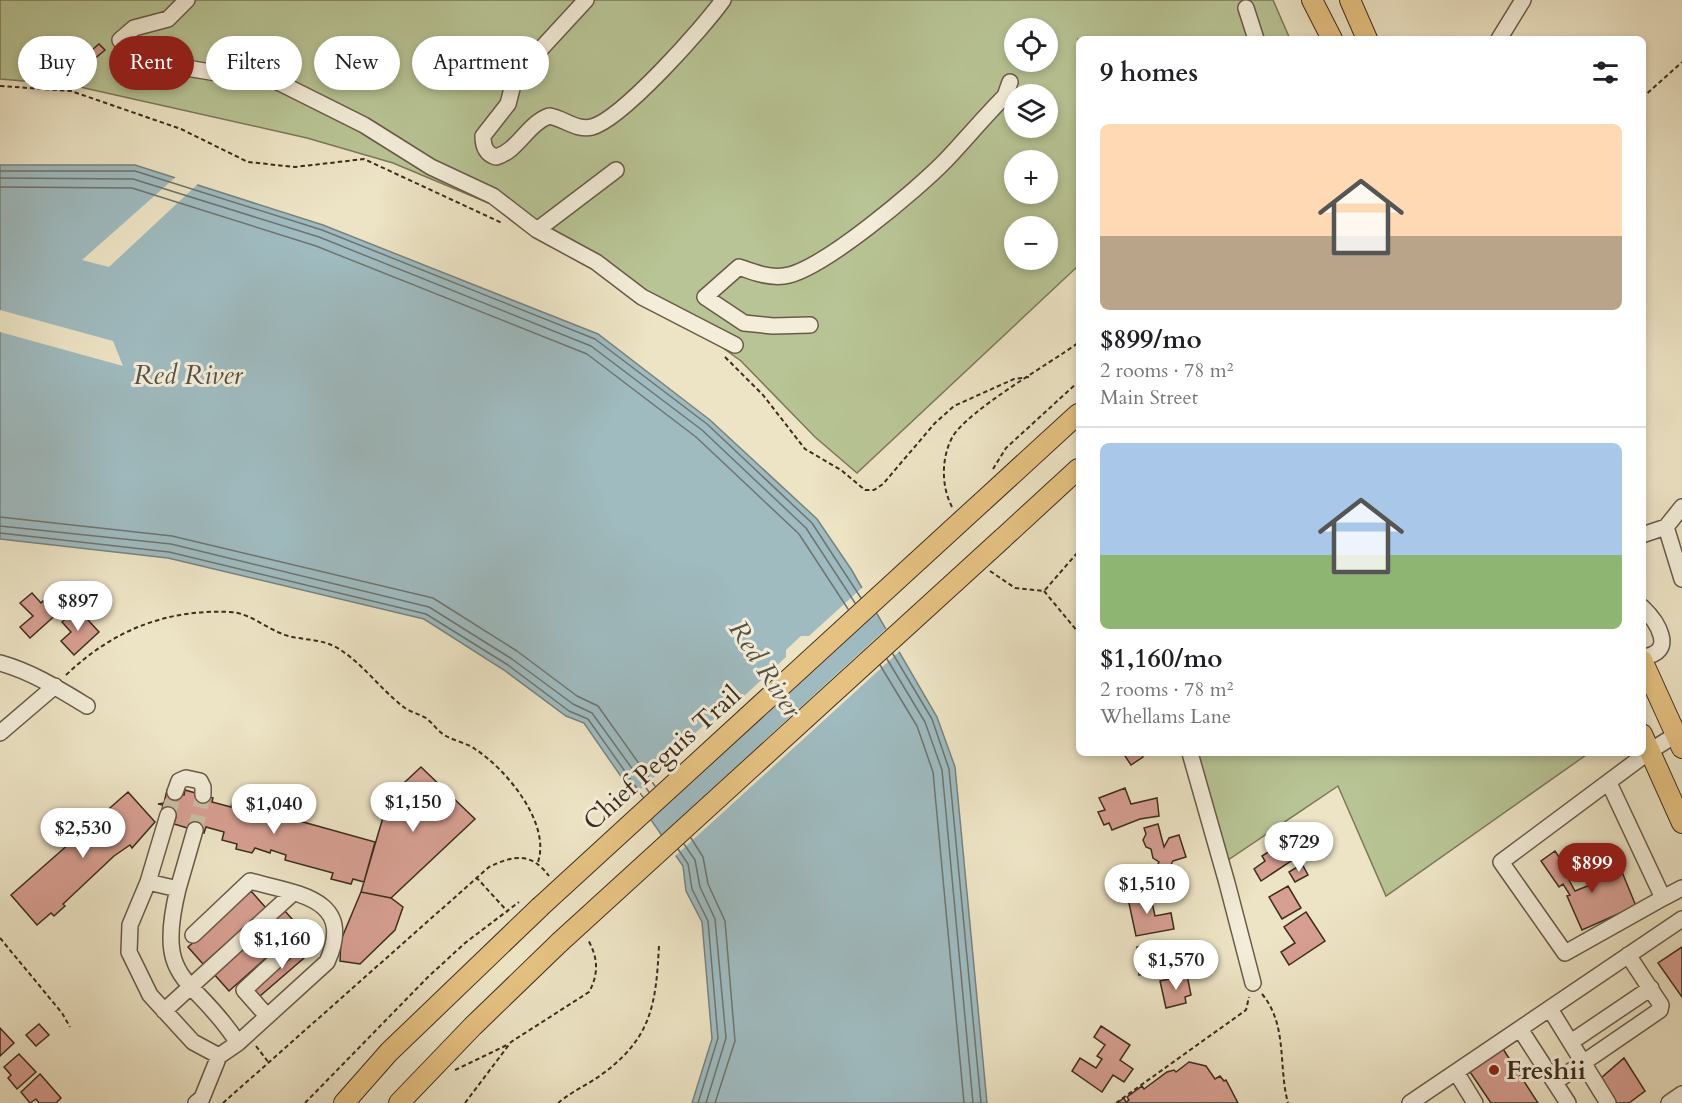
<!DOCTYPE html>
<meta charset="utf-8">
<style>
body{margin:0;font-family:Cardo,serif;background:#f2f2f2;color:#202124;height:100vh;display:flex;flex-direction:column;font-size:22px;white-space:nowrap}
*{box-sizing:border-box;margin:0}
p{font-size:20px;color:#757577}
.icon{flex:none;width:33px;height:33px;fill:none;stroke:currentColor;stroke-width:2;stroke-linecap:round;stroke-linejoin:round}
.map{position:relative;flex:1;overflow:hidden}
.side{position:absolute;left:1076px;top:36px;width:570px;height:720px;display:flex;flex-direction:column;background:#fff;border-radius:9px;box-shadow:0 3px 9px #0003}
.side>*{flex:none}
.banner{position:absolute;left:18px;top:36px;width:570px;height:54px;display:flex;gap:12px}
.tools{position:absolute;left:1004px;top:18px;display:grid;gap:12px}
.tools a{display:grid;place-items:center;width:54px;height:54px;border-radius:50%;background:#fff;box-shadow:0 3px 9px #0003;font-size:30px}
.price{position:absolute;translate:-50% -51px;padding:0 14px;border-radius:21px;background:#fff;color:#222;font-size:20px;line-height:39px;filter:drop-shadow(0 2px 3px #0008)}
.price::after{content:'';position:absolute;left:50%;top:36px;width:18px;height:14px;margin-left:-9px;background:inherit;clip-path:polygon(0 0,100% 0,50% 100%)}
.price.selected{background:#8f2418;color:#fff}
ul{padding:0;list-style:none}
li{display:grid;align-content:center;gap:12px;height:318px;padding:0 24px}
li+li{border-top:2px solid #e0e0e0}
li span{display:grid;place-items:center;height:186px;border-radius:9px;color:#555}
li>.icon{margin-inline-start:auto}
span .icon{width:108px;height:108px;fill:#fffc;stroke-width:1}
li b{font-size:26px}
h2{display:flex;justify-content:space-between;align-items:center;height:72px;padding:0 24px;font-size:26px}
.chip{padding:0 21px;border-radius:27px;background:#fff;box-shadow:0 3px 9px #0003;font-size:21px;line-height:54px}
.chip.selected{background:#8f2418;color:#fff}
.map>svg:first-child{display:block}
</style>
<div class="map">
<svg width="1682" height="1103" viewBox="0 0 1682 1103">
<rect width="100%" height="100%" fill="#ede4c5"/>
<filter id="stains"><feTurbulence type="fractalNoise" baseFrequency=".00333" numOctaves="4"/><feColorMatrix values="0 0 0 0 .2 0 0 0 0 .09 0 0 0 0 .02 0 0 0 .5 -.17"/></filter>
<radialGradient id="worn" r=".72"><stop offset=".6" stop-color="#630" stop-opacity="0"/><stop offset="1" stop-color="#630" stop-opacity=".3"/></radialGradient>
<path fill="#b8c495" stroke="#7b785a" stroke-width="1.5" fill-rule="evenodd" d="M 0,0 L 1273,0 L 1290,39 L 1078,39 L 1078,266 L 857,473 L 815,437 L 741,361 L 701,332 L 638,297 L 491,204 L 393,163 L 307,138 L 71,85 L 0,79 ZM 1014,28 L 1047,28 L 1047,62 L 1014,62 ZM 1014,94 L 1047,94 L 1047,128 L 1014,128 ZM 1014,160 L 1047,160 L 1047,194 L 1014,194 ZM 1014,226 L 1047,226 L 1047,260 L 1014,260 Z
M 1198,753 L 1589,753 L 1386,896 L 1338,786 L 1225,862 Z"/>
<path fill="#9fbbc0" stroke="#78827f" stroke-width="1.5" d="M 0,165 L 135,165 L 323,225 L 598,334 L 710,420 L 817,519 L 851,569 L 937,717 L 955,767 L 987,1103 L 692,1103 L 712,1039 L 702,922 L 686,891 L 683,866 L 584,723 L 566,716 L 504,670 L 424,619 L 168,558 L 0,539 Z"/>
<path fill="#ede4c5" d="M 178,175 L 200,182 L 109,267 L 82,260 Z
M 0,310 L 113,341 L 123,366 L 0,332 Z
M 864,586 L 879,611 L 649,822 L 632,797 L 690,744 L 691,737 L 706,723 L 714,724 L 786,657 L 786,650 L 801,636 L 809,636 Z
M 888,627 L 901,650 L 673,858 L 659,837 Z"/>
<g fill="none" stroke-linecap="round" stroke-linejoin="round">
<path stroke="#6e746f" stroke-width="1.5" d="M 0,171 L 135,171 L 322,230 L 595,339 L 707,424 L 812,523 L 861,598
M 0,178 L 133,179 L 319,237 L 591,346 L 702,430 L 806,528 L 855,603
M 0,187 L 132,188 L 316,246 L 587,354 L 696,437 L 799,534 L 848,609
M 0,517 L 172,536 L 433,598 L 517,651 L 577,696 L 598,706 L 655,786
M 0,526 L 171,544 L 429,607 L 512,659 L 573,704 L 592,713 L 649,792
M 0,533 L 169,552 L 426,614 L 508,665 L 569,711 L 588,719 L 643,797
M 893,654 L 932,719 L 949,769 L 981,1103
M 887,659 L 925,722 L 942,770 L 973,1103
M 880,665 L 917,726 L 933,772 L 964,1103
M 691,838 L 703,857 L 708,884 L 725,921 L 735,1041 L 715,1103
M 684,844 L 695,860 L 700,887 L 715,919 L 726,1038 L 706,1103
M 678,849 L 688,864 L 692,889 L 708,921 L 718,1038 L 698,1103"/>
</g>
<path fill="#d79f92" stroke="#3e2c1e" stroke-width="1.5" d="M 99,44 L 105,50 L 93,60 L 87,54 Z
M 32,593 L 41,603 L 43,601 L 46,605 L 50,601 L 60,611 L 30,638 L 20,627 L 33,616 L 20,603 Z
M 77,608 L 99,632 L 74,655 L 61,641 L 71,632 L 62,622 Z
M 1123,753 L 1141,753 L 1143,757 L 1131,765 Z
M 421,767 L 475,819 L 391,898 L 361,892 L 389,797 Z
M 1125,788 L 1131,804 L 1157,798 L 1159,816 L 1140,819 L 1112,830 L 1109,823 L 1104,825 L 1098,812 L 1105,810 L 1099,798 Z
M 167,790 L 184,795 L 185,790 L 213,798 L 212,802 L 231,807 L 233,799 L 249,804 L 249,807 L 375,842 L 364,882 L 353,879 L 351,884 L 331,879 L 333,873 L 285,860 L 286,855 L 271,850 L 270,853 L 255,848 L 252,853 L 236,849 L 237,844 L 222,840 L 224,832 L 206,827 L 204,833 L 174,824 L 176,817 L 161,813 L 163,805 L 158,804 L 164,803 Z
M 128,792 L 155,822 L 132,848 L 130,845 L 114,856 L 63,904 L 65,906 L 54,916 L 51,913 L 37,925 L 11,895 Z
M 1158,824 L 1164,847 L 1169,838 L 1179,835 L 1186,857 L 1173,861 L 1167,872 L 1157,866 L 1159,862 L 1153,858 L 1151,849 L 1146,847 L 1143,840 L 1146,834 L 1144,828 Z
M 1292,837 L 1303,853 L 1261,881 L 1254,869 L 1265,861 L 1262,856 Z
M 1555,851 L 1572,877 L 1569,880 L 1575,891 L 1622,872 L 1636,906 L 1582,930 L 1567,896 L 1570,895 L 1563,884 L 1559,887 L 1541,861 Z
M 1302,864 L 1308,875 L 1295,882 L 1289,872 Z
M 1288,886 L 1301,908 L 1282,919 L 1269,897 Z
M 1149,889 L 1155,916 L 1171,913 L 1174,929 L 1136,936 L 1127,894 Z
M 251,891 L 266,908 L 203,964 L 188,947 Z
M 361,892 L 391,898 L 403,907 L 395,930 L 360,964 L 340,961 L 341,940 Z
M 284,910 L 300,928 L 229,991 L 213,973 Z
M 1306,912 L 1325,941 L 1289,965 L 1281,952 L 1295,943 L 1284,927 Z
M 1153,943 L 1156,959 L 1171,956 L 1174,970 L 1139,975 L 1137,947 Z
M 303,945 L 311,952 L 260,996 L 253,989 Z
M 1682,947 L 1682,997 L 1658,963 Z
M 1187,975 L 1191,995 L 1185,997 L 1186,1003 L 1166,1008 L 1160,981 Z
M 39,1024 L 49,1035 L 36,1046 L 26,1035 Z
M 1101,1026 L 1130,1045 L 1120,1060 L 1133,1069 L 1124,1082 L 1113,1075 L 1102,1092 L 1072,1071 L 1080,1058 L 1096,1068 L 1102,1059 L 1097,1056 L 1105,1045 L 1094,1037 Z
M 0,1028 L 14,1043 L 0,1056 Z
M 1503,1049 L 1538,1103 L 1491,1103 L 1470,1072 Z
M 19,1054 L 36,1072 L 17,1089 L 8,1078 L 11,1075 L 4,1067 Z
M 1624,1058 L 1645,1091 L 1629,1103 L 1616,1103 L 1600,1079 Z
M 1189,1062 L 1206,1066 L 1215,1079 L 1220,1076 L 1224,1081 L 1226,1080 L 1238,1103 L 1117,1103 L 1124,1098 L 1126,1102 L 1129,1100 L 1127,1097 L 1142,1086 L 1144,1089 L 1167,1072 L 1174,1070 L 1176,1072 Z
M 40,1074 L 61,1098 L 56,1103 L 39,1103 L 36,1099 L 30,1103 L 21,1092 Z"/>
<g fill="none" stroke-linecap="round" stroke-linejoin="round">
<path stroke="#cabfa4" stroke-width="15" stroke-dasharray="15 8" stroke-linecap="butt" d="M 168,815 L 175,792
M 195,830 L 203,795"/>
<defs>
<path id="minor" d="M 187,0 L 168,19 L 134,28 L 120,40 L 139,55 L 169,65 L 234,76 L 254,71 L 280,83 L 364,125 L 431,167 L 493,196 L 537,230 L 596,262 L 642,297 L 735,345
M 586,0 L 515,77 L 508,104 L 483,136 C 483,147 486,154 496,157 C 518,151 527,124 549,116 C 563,118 577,131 592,127 C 622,119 704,27 723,0
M 1246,8 L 1256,39
M 1499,39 L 1523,0
M 537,230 L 616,170
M 810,325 L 773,326 L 744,323 L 705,297 L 739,267 C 753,272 768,278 784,276 C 820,272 918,189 946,160 C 966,139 984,117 1005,96 L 1010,82
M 1682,507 L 1666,527 L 1682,579
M 1642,535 L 1666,527
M 1642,607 C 1657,621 1678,653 1642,657
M 0,663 C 32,672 59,689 87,706
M 0,733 L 55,686
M 1190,753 L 1227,883 L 1253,983
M 1609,783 L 1663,898 L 1682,888
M 175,792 L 179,781 L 186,778 L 200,781 L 203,787 L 203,795
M 148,882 L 178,889 C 154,986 194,974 238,1043 L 219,1056 L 193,1042 L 150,995 L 129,952 L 130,925 Z
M 148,882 L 168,815
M 178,889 L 195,830
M 1663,898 L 1565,953 L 1501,862 L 1650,751 L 1682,731
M 193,935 L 250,881 C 297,894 356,898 327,962 L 238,1043
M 1550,1009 L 1608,1103
M 164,1011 L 293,893
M 267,1016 L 244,990 L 307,932
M 1520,1029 L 1568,1103
M 1571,1042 L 1651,988
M 1456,1072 L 1475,1103
M 1555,1082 L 1660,1010 L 1661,1005 L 1628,955
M 196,1103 L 202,1098 L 219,1056
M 1410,1103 L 1682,919
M 1669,1103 L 1682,1094"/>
<path id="major" d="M 1312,0 L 1332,39
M 1350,0 L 1367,39
M 982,502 L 1078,414
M 1003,538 L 1078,469
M 1642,660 L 1682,748
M 1642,734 L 1682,823
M 344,1103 L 389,1052 L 540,907
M 399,1103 L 473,1026 L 560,942"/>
</defs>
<use href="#minor" stroke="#6a5a48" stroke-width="18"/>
<use href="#major" stroke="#3e2c1e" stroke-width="22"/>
<path stroke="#3e2c1e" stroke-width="2" stroke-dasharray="4.5 3" stroke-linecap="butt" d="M 0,86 L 71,91 L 181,129 L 248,162 L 295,167 L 364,159 L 502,223
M 1642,98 L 1682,62
M 725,357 L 763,395 L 805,449 L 841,470 L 865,490 L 874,490 L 883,484 L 935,423 L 954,406 L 1014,379 L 1029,377
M 993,469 L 1006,448 L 1078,382
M 952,507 C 941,486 941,457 953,436 C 970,409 1049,364 1078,343
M 990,571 L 1015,588 L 1044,591
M 1045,590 L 1078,552
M 1044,591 L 1078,632
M 66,675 C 112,631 165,609 230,612 C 249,613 263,626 280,633 C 295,640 313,638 329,644 C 357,655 381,691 405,708 C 411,712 419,714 426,718 C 433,723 438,732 446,736 C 455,741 467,743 475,749 C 506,769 551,823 538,862
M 476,877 L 508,912
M 0,938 L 62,1013 L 70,1027
M 1262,994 C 1288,1025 1278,1067 1288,1103
M 256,1046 L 269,1063
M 455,1070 L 509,1044
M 223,1103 L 489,867 C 514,855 531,852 549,876
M 305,1103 L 428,977 L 465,943 L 519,902
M 465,1103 L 511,1042 L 589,992 C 599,974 598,957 588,940
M 558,1103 C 571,1092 587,1085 601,1075 C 652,1038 656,1004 659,945
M 1116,1103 L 1246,1010 L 1249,997"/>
<use href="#minor" stroke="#f3edd9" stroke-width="15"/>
<use href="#major" stroke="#e6c282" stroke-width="20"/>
<defs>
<path id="major-bridge" d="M 540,907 L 982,502
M 560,942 L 1003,538"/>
</defs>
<use href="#major-bridge" stroke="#3e2c1e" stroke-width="22" stroke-linecap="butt"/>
<use href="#major-bridge" stroke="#e6c282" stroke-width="20"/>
</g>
<circle fill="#8f2418" stroke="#f3edd9" stroke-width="2" cx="1494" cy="1070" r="6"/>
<g text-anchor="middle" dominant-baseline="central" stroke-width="6" stroke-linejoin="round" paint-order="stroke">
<g font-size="26" fill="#3e2c1e" stroke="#f3edd9">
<text transform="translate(662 758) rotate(-42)">Chief Peguis Trail</text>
</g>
<g font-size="26" font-weight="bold" fill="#3e2c1e" stroke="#f3edd9" text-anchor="start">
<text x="1506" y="1070">Freshii</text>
</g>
<g font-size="27" font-style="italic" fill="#565046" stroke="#f3edd9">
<text x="188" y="375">Red River</text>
<text transform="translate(765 669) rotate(57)">Red River</text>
</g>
</g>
<rect width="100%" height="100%" filter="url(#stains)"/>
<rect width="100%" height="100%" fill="url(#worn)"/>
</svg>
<div class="tools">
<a><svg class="icon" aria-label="locate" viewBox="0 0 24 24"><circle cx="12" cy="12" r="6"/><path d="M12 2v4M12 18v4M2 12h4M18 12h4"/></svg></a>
<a><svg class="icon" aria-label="layers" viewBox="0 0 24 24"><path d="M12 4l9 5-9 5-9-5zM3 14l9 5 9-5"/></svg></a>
<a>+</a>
<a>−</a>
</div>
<b class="price" style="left:78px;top:632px">$897</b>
<b class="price" style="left:413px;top:833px">$1,150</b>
<b class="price" style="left:274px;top:835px">$1,040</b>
<b class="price" style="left:83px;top:859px">$2,530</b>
<b class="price" style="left:1299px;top:873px">$729</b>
<b class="price selected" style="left:1592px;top:894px">$899</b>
<b class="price" style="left:1147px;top:915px">$1,510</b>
<b class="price" style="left:282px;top:970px">$1,160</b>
<b class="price" style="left:1176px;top:991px">$1,570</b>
<div class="banner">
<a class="chip">Buy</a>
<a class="chip selected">Rent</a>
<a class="chip">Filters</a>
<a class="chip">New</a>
<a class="chip">Apartment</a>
</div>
<section class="side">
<h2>9 homes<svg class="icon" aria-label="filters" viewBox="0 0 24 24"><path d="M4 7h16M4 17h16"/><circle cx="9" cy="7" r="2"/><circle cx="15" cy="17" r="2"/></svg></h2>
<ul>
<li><span style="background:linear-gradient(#ffd9b3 60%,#b9a48a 0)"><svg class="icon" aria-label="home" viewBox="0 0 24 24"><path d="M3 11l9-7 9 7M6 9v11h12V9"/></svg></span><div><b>$899/mo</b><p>2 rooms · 78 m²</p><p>Main Street</p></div></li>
<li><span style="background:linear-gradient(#a9c7e8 60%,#8fb573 0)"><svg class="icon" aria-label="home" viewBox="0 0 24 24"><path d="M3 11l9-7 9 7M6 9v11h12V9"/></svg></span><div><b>$1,160/mo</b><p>2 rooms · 78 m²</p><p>Whellams Lane</p></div></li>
</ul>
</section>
</div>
